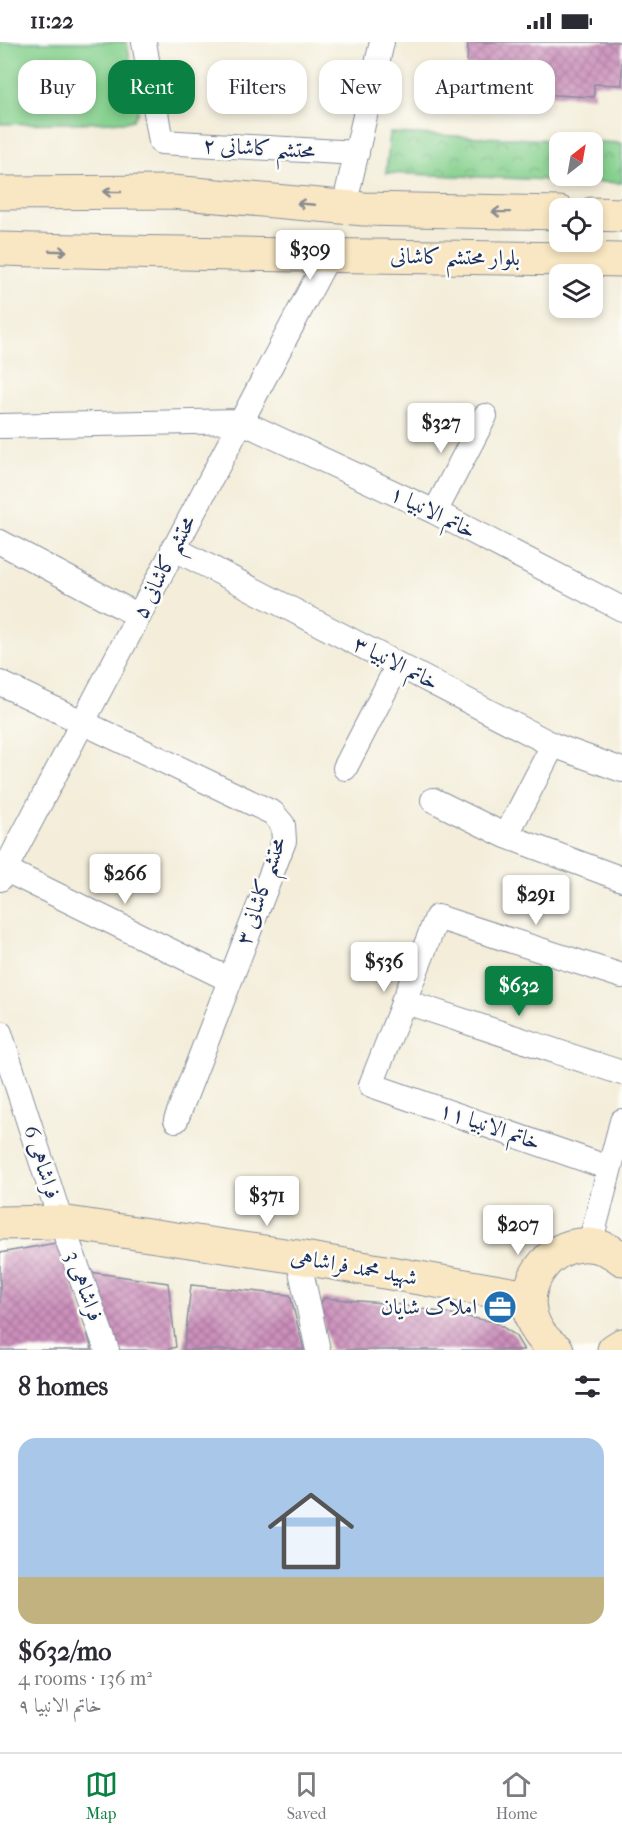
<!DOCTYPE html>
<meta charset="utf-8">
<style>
body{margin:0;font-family:"IM FELL French Canon",Amiri,serif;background:#f7f7f7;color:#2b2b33;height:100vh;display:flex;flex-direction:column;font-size:22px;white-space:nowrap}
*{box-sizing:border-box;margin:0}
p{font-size:20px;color:#7c7c81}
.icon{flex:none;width:33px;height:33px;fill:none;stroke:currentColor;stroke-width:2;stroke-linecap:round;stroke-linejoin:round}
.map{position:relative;height:1308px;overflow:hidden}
.sheet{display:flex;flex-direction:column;background:#fff;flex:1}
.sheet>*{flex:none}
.top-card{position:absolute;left:18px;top:18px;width:586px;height:54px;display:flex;gap:12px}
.needle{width:39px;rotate:31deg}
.fabs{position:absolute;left:549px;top:90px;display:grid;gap:12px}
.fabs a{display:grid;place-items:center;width:54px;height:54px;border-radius:12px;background:#fff;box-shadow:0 3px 9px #0003;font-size:30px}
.price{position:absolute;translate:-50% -51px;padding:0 14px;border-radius:6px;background:#fff;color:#222;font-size:20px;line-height:39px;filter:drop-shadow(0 2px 3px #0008)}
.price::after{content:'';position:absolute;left:50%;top:36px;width:18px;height:14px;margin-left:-9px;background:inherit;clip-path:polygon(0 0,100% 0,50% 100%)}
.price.on{background:#0b8043;color:#fff}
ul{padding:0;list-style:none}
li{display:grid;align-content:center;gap:12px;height:318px;padding:0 18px}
li span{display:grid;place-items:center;height:186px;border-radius:18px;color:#555}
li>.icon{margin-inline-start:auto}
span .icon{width:108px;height:108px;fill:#fffc;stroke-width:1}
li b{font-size:26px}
h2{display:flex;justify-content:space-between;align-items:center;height:72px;padding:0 18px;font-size:26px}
.pill{padding:0 21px;border-radius:18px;background:#fff;box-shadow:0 3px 9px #0003;font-size:21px;line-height:54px}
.pill.on{background:#0b8043;color:#fff}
.status{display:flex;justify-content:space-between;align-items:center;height:42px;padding:0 30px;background:#fff;direction:ltr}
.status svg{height:16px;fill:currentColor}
.tabs{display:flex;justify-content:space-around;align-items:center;height:84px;border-top:2px solid #e1e1e2;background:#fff;font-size:16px;color:#7c7c81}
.tabs a{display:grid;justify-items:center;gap:3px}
.tabs .on{color:#0b8043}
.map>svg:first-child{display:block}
</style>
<div class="status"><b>11:22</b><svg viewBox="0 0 49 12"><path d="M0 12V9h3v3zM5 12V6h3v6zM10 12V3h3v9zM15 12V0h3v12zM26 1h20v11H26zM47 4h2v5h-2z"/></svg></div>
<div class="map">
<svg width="622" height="1308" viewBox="0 0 622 1308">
<defs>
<pattern id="park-crowns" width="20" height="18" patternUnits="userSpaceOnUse" patternTransform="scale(1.5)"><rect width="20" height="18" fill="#85d08d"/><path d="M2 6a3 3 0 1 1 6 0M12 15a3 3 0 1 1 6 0" fill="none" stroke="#6ca976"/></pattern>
<pattern id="building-cross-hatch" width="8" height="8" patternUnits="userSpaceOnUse" patternTransform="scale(1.5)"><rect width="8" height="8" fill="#cc90bb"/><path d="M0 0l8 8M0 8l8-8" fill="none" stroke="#a5769b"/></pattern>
</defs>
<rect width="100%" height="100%" fill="#fdfcf7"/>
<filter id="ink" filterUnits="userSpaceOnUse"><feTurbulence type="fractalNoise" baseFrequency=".0167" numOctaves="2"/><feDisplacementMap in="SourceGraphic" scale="12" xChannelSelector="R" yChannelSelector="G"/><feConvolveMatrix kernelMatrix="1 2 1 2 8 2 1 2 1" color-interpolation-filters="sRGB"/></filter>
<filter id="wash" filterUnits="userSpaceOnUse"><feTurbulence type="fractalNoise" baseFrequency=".008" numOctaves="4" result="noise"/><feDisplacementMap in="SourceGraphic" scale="24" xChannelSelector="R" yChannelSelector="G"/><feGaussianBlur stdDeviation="1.35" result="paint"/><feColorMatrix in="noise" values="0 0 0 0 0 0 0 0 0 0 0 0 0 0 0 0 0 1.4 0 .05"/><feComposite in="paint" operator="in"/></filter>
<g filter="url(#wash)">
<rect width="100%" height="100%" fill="#f3edd9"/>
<path fill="#85d08d" stroke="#508076" stroke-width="1.5" d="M 0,0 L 127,0 L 138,70 L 133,78 L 125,80 L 0,82 Z"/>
<path fill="url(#park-crowns)" stroke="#508076" stroke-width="1.5" fill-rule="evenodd" d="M 390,91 L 622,101 L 622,141 L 386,131 ZM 560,100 L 592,100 L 592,134 L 560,134 Z"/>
<g id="blocks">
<path fill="url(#building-cross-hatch)" d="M 468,0 L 622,0 L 622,43 L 594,42 L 594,55 L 534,52 L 535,39 L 504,38 L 505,25 L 467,24 Z
M 61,1200 L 92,1308 L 0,1308 L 0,1211 Z
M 89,1230 L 168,1241 L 176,1305 L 166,1308 L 110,1308 Z
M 191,1243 L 290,1253 L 304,1308 L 184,1308 Z
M 324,1256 L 395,1262 L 495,1280 L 515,1293 L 524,1308 L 330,1308 L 319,1264 Z"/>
</g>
</g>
<g filter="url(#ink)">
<use href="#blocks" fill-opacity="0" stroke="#878e9c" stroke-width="1.5"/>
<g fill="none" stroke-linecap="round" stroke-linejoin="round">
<defs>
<path id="street" d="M 144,0 L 161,100 L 357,111
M 344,165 L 382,0
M 0,384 L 240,379 L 435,470 L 622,567
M 435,470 L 485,374
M 0,500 L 139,574
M 173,506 L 553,703 L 622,728
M 0,641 L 273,771 L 283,783 L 284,799 L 176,1078
M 345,726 L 398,623
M 433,758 L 506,794 L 622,837
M 506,794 L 553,703
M 0,825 L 230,938
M 0,837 L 329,213
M 403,959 L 622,1031
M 0,991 L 61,1180 L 107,1308
M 609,1126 L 371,1043 L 437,875 L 622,934
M 590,1202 L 622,1079
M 298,1215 L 318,1308"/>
<path id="secondary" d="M 0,151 L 172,150 L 364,167 L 560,171
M 592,172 L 622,173
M 0,207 C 207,213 415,214 622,218
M 0,1181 L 61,1180 L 298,1215 L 528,1255
M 557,1308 C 489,1261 560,1167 622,1217
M 614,1308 L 622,1303"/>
</defs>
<use href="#street" stroke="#878e9c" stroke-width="26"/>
<use href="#secondary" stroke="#878e9c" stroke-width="35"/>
<use href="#street" stroke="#fff" stroke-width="24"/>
<use href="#secondary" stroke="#f9e7c3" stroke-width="33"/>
</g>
<defs><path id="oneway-shaft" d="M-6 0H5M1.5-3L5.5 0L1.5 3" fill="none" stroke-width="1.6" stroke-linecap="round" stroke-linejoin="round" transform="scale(1.5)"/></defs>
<g stroke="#8a8b90">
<use href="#oneway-shaft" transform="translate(112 150) rotate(180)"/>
<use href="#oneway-shaft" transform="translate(306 162) rotate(-175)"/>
<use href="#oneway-shaft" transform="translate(501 170) rotate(-179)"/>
<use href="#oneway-shaft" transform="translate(58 209) rotate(2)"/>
</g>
</g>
<defs>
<symbol id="office-disc" viewBox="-11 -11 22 22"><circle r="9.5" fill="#1f6fb2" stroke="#fdfcf7"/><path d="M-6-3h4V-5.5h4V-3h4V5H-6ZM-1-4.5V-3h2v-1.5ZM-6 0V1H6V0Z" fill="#fff"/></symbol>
</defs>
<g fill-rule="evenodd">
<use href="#office-disc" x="481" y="1246" width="38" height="38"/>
</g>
<g text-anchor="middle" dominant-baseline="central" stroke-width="5" stroke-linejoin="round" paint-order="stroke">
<g font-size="22" fill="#1b2f5e" stroke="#fdfcf7">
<text transform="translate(259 106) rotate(3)">محتشم کاشانی ۲</text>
<text transform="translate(455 215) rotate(1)">بلوار محتشم کاشانی</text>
<text transform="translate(433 470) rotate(26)">خاتم الانبیا ۱</text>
<text transform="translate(164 525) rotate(-63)">محتشم کاشانی ۵</text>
<text transform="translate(396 621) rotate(27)">خاتم الانبیا ۳</text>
<text transform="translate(261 849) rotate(-71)">محتشم کاشانی ۳</text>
<text transform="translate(490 1084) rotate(19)">خاتم الانبیا ۱۱</text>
<text transform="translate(42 1120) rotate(72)">فراشاهی 6</text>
<text transform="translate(354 1225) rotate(10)">شهید محمد فراشاهی</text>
<text transform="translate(84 1244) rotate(70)">فراشاهی 3</text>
</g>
<g font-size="22" fill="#1b2f5e" stroke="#fdfcf7" text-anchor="end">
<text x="477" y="1265">املاک شایان</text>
</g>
</g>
</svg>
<div class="fabs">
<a><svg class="needle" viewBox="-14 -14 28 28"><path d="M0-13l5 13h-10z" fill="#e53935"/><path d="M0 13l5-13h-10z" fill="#7c7c81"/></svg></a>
<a><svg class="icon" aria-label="locate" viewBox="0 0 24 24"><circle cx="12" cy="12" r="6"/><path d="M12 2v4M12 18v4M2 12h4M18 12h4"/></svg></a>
<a><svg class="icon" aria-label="layers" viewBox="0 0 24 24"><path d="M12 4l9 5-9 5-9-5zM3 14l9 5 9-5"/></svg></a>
</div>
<b class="price" style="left:310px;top:239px">$309</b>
<b class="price" style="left:441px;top:412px">$327</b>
<b class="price" style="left:125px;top:863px">$266</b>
<b class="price" style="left:536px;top:884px">$291</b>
<b class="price" style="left:384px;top:951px">$536</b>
<b class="price on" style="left:519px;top:975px">$632</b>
<b class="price" style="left:267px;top:1185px">$371</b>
<b class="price" style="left:518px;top:1214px">$207</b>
<div class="top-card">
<a class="pill">Buy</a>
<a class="pill on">Rent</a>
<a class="pill">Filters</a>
<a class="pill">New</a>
<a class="pill">Apartment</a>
</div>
</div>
<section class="sheet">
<h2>8 homes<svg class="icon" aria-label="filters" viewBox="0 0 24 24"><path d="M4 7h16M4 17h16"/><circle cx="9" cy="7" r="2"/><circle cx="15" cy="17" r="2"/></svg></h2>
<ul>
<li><span style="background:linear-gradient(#a9c7e8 75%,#c2b280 0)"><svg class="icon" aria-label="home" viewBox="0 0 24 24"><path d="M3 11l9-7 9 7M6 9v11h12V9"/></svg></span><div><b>$632/mo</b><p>4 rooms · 136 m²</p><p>خاتم الانبیا ۹</p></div></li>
</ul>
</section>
<nav class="tabs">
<a class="on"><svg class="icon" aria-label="map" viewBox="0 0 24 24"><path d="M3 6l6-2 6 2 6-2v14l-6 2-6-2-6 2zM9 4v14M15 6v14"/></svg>Map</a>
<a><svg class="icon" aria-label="saved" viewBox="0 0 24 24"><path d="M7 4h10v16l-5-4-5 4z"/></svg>Saved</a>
<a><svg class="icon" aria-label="home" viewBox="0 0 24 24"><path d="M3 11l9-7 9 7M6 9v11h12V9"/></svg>Home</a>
</nav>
